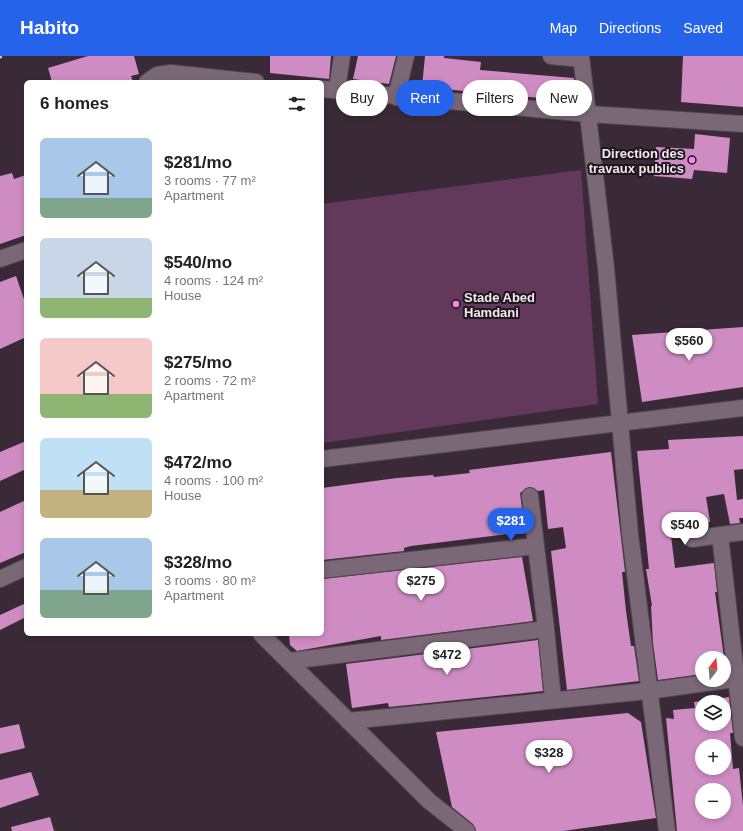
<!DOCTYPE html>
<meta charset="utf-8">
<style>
body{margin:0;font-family:Arial,sans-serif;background:#f2f2f2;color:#202124;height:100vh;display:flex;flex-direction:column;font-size:15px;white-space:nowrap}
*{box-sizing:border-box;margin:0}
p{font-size:13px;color:#757577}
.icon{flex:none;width:22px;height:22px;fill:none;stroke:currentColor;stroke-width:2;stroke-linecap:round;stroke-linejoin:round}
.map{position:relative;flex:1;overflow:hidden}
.details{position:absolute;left:24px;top:24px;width:300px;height:556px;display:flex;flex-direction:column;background:#fff;border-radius:6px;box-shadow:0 2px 6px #0003}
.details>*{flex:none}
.guide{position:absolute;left:336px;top:24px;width:347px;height:36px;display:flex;gap:8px}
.needle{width:26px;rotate:16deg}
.buttons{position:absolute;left:695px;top:595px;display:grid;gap:8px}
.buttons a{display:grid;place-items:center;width:36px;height:36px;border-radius:50%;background:#fff;box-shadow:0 2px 6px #0003;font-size:20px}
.price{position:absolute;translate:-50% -34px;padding:0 9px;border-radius:14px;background:#fff;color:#222;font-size:13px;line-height:26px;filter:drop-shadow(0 1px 2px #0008)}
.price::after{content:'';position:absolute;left:50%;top:24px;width:12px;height:9px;margin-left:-6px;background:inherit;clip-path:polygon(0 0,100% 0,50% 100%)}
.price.selected{background:#2563eb;color:#fff}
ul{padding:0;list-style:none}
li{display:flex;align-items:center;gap:12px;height:100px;padding:0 16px}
li span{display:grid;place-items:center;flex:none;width:112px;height:80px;border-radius:6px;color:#555}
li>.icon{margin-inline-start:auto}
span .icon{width:48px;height:48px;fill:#fffc;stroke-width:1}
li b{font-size:17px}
h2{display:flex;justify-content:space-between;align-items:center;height:48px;padding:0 16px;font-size:17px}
.tag{padding:0 14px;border-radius:18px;background:#fff;box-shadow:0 2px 6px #0003;font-size:14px;line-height:36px}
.tag.selected{background:#2563eb;color:#fff}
header{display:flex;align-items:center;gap:24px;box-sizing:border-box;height:56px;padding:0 20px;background:#2563eb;color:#fff}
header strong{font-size:19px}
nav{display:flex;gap:22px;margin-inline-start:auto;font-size:14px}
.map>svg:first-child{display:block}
</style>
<header>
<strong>Habito</strong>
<nav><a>Map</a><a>Directions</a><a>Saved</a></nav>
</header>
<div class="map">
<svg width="743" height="775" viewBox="0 0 743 775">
<rect width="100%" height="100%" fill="#3a2a37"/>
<path fill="#62395b" d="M 581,114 L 598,348 L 322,387 L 322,148 Z"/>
<path fill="#cf8cc3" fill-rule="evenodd" d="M 88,0 L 134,0 L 139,18 L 131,20 L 133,26 L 52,26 L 48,12 Z
M 270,0 L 331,0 L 329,23 L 270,17 Z
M 358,0 L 396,0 L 389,28 L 353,23 Z
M 425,0 L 444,0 L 444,2 L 481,6 L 480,14 L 574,22 L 573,45 L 422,31 Z
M 683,0 L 743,0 L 743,51 L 681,46 Z
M 695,78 L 730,82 L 727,117 L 694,114 L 692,123 L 654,120 L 656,91 L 694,93 Z
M 12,117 L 14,123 L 26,119 L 26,179 L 0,188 L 0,120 Z
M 16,220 L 26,249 L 26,281 L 0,293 L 0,226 Z
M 743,271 L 743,331 L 642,346 L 632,279 Z
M 743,380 L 743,413 L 734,414 L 737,444 L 743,443 L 743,462 L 739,462 L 740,467 L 730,468 L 724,438 L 706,441 L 710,466 L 670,472 L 675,512 L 714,507 L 717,536 L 715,536 L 724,602 L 702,602 L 702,618 L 658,624 L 653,587 L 651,550 L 652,550 L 646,513 L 649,513 L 637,395 L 669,393 L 668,384 Z
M 26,385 L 26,413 L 0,425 L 0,396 Z
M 611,396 L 625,516 L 622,516 L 626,555 L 631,590 L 634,590 L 639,625 L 567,634 L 551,495 L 566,492 L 563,471 L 548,473 L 544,434 L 538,435 L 529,431 L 520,437 L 525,476 L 411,490 L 404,492 L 404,495 L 322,504 L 322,432 L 397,422 L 433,419 L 434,421 L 470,417 L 469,414 Z
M 26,444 L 26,496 L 0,507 L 0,456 Z
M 522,501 L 533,565 L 381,584 L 381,580 L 297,595 L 290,589 L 289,578 L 322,578 L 322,523 Z
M 26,547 L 26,561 L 0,574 L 0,559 Z
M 538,584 L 543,635 L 389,651 L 388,647 L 352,652 L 346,608 Z
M 729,641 L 733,677 L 730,677 L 733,713 L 739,712 L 743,750 L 743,775 L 677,775 L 666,662 L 674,663 L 673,654 L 695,652 L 694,646 ZM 702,646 L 724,646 L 724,668 L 702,668 ZM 702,690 L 724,690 L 724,712 L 702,712 ZM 702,734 L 724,734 L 724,756 L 702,756 Z
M 628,657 L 641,666 L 656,762 L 563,775 L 476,775 L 473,768 L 452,751 L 436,676 Z
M 19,668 L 25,692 L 0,698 L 0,672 Z
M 31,716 L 39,739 L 0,752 L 0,724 Z
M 50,761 L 54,775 L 12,775 L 11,771 Z"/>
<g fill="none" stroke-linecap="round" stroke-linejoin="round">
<defs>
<path id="minor" d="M 551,0 L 581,3
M 581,0 L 606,212 L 630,478 L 667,775
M 147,26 L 157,19 L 171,17 L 256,26
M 322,33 L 589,58 L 743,68
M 337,34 L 342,0
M 396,41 L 406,0
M 0,203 L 26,194
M 322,403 L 743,352
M 530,440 L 546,573 L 553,644
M 720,479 L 743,682
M 692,483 L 743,476
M 322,514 L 536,490
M 0,523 L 26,511
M 261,578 L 429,745 L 467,775
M 290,605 L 546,573
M 348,665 L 648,635 L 743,622"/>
</defs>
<use href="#minor" stroke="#534651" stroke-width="18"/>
<use href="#minor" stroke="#7a6876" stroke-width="16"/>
<path stroke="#dbd0d9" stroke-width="3" stroke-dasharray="6 3" stroke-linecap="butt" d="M 0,2 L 1,0"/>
</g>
<g fill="#fa87e7" stroke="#1d161b" stroke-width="1.5">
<circle cx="692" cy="104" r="4"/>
<circle cx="456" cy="248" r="4"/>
</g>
<g text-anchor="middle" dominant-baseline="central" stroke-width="4" stroke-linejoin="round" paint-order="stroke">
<g font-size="13" font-weight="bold" fill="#f3e9f1" stroke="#1d161b" text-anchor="end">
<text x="684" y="97">Direction des<tspan x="684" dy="15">travaux publics</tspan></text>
<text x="464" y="241" text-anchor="start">Stade Abed<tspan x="464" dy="15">Hamdani</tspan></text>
</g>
</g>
</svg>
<div class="buttons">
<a><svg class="needle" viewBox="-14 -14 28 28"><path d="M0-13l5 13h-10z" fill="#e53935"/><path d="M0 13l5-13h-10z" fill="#757577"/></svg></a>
<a><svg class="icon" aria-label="layers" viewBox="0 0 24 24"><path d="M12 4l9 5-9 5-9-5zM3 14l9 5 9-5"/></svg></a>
<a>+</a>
<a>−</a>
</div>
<b class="price" style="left:689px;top:306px">$560</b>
<b class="price selected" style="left:511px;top:486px">$281</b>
<b class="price" style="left:685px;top:490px">$540</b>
<b class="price" style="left:421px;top:546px">$275</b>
<b class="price" style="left:447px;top:620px">$472</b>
<b class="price" style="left:549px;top:718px">$328</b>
<div class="guide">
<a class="tag">Buy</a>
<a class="tag selected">Rent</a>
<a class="tag">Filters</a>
<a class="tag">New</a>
</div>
<section class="details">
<h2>6 homes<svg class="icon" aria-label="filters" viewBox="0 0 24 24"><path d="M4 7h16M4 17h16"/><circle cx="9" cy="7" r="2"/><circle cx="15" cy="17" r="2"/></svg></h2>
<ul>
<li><span style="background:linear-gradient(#a9c7e8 75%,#7fa58c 0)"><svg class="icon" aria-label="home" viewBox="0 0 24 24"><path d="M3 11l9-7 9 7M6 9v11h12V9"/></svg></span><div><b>$281/mo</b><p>3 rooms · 77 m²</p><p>Apartment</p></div></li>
<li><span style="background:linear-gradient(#c9d6e8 75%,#8fb573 0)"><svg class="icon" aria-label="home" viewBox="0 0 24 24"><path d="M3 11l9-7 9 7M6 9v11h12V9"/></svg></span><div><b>$540/mo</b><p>4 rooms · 124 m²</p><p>House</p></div></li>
<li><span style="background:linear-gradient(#f6c9c9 70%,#8fb573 0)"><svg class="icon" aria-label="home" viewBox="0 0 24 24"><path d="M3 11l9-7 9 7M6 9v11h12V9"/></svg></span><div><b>$275/mo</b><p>2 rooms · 72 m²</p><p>Apartment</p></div></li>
<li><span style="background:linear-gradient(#bfe0f5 65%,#c2b280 0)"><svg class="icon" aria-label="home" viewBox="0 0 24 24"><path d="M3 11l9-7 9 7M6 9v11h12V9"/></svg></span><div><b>$472/mo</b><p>4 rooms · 100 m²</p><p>House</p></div></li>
<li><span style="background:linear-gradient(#a9c7e8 65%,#7fa58c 0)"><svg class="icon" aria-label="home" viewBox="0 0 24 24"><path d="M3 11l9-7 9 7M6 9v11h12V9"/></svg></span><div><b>$328/mo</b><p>3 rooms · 80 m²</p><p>Apartment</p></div></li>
</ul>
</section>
</div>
